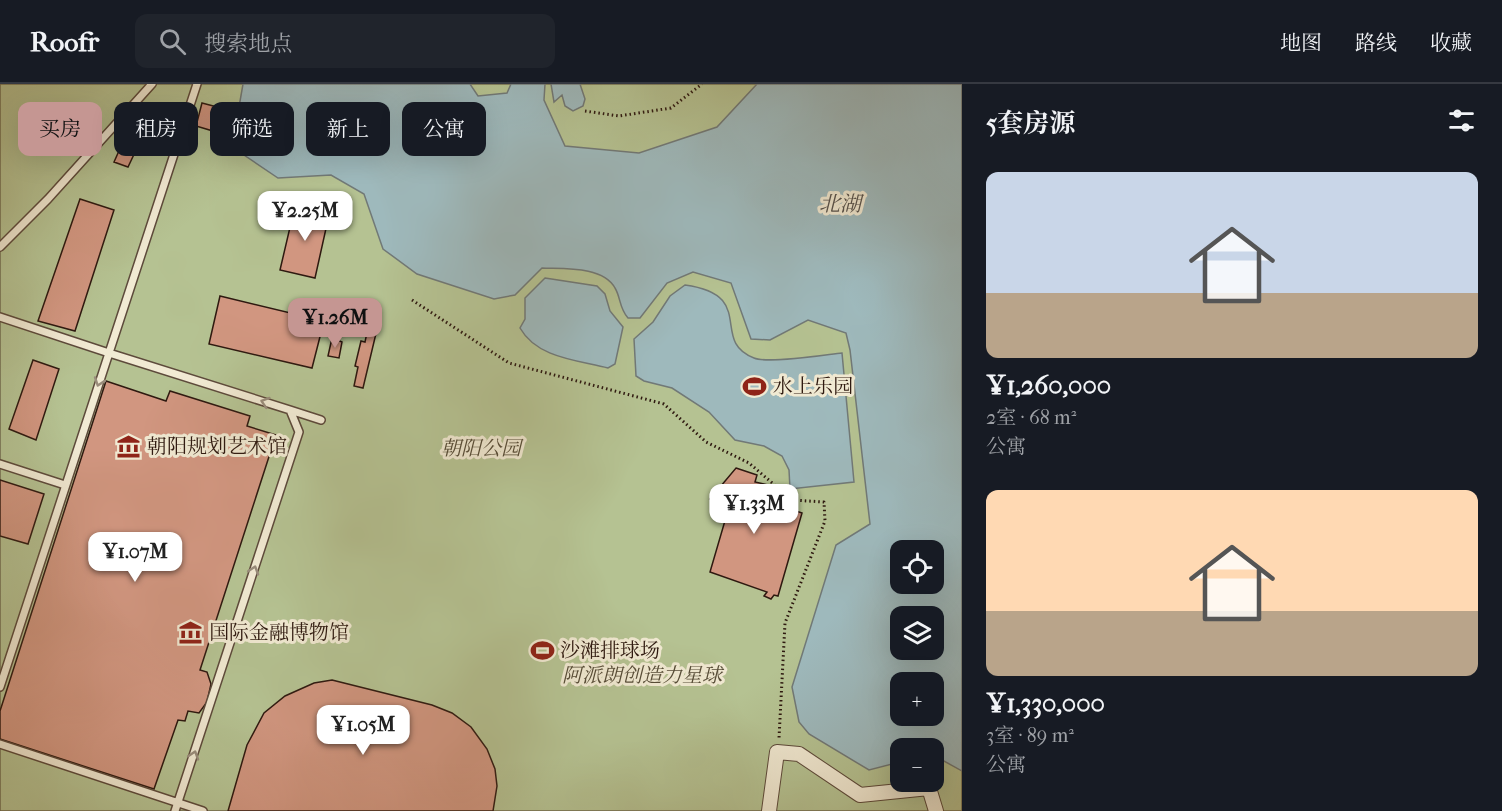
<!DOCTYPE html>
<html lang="zh">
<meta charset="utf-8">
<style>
body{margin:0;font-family:"IM FELL French Canon","Noto Serif SC",serif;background:#20242c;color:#f1f3f6;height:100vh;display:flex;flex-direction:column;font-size:22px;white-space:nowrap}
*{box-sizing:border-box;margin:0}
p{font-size:20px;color:#9ea1a6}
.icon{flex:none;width:33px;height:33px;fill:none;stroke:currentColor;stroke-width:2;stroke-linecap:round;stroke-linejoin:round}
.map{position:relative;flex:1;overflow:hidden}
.panel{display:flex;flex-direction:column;background:#171b24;width:540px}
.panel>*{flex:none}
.top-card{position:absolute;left:18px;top:18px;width:570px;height:54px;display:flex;gap:12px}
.fabs{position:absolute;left:890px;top:456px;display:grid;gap:12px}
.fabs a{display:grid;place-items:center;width:54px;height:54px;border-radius:12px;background:#171b24;box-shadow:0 6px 24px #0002;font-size:30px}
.price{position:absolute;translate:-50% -51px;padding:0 14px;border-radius:12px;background:#fff;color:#222;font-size:20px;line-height:39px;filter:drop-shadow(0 2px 3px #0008)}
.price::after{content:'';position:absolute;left:50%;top:36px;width:18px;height:14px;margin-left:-9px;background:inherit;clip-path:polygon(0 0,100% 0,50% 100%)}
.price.selected{background:#c59692;color:#111}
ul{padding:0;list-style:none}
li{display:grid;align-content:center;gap:12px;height:318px;padding:0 24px}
li span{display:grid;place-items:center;height:186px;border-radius:12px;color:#555}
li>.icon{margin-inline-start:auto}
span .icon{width:108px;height:108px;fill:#fffc;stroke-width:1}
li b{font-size:26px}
h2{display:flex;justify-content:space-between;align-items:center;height:72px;padding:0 24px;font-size:26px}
.chip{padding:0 21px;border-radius:12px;background:#171b24;box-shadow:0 6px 24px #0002;font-size:21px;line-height:54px}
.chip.selected{background:#c59692;color:#111}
header{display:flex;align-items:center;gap:36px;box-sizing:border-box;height:84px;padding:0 30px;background:#171b24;border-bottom:2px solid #363941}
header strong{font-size:28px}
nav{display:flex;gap:33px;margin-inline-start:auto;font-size:21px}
.search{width:420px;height:54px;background:#20242c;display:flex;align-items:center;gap:15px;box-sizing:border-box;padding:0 21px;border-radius:12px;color:#9ea1a6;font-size:22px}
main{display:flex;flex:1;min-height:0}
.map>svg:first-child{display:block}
</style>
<header>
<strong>Roofr</strong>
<div class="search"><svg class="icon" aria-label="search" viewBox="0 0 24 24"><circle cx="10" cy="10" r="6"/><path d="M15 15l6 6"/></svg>搜索地点</div>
<nav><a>地图</a><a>路线</a><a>收藏</a></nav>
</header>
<main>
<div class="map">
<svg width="962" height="727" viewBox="0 0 962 727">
<rect width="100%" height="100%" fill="#eadfbb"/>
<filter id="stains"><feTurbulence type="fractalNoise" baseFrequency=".00333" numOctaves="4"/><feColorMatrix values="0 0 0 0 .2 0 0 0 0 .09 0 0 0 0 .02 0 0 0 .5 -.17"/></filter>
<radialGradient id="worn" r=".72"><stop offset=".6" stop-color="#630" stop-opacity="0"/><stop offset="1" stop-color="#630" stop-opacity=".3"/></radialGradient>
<path fill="#b5c292" stroke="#726e51" stroke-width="1.5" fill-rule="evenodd" d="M 0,0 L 962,0 L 962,727 L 0,727 ZM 900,466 L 933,466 L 933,500 L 900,500 ZM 900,532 L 933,532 L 933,566 L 900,566 ZM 900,598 L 933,598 L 933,632 L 900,632 ZM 900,664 L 933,664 L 933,698 L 900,698 Z"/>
<path fill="#9eb9bc" stroke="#717977" stroke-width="1.5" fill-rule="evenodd" d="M 243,0 L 470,0 L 478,12 L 507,9 L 511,0 L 545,0 L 544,16 L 565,62 L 639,69 L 717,43 L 757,0 L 962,0 L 962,687 L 933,671 L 933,664 L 900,664 L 900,678 L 869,686 L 809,650 L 799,638 L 792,603 L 836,461 L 870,440 L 850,266 L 846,249 L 808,236 L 770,256 L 751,255 L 731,199 L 693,188 L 667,199 L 640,234 L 628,234 C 619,224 621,214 615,204 C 603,182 564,185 542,184 L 515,211 L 494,215 L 417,190 L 383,165 L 364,110 L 331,91 L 278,94 L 232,63 ZM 933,466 L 933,500 L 900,500 L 900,466 ZM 933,532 L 933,566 L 900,566 L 900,532 ZM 900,598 L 933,598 L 933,632 L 900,632 Z
M 551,0 L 580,0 L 585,15 L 583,22 L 573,27 L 565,22 L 562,11 L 554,18 Z
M 545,194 L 597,202 L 605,210 L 610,227 L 623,243 L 615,280 L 608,284 C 577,276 537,274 520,244 L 525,235 L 525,214 Z
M 685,201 C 758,211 709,257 754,274 C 768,280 824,271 842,269 L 854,398 L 790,405 L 789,386 L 782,372 L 764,362 L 735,356 L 709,328 L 672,304 L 644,297 L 636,292 L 634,255 L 653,238 L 670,212 Z"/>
<path fill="#d19680" stroke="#2e1910" stroke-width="1.5" d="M 202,19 L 221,24 L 213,47 L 196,42 Z
M 123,58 L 137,64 L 128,83 L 114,78 Z
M 80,115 L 114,126 L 75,247 L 38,237 Z
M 295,122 L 329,131 L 315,194 L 280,186 Z
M 220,212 L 324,237 L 312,284 L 209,260 Z
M 369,239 L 378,241 L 363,304 L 354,302 L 358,283 L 355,282 L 361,257 L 365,258 Z
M 332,254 L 342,258 L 339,274 L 328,272 Z
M 33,276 L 59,285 L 36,356 L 9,345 Z
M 106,297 L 166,317 L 170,307 L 250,332 L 247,342 L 276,351 L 200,586 L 207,588 L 211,600 L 207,618 L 199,629 L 188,627 L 185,637 L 178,636 L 154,705 L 0,655 L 0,627 Z
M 736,384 L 757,391 L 755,398 L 768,401 L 765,412 L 780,415 L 778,421 L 802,429 L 778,512 L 774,511 L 771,515 L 764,512 L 767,508 L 710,488 L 729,423 L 710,415 Z
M 0,396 L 44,410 L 28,460 L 0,452 Z
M 332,596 L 432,621 L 452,629 L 471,643 L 487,665 L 495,685 L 497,702 L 493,727 L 228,727 L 247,661 L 264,629 L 285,612 L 314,599 Z"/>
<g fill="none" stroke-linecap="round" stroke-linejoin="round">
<defs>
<path id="lane" d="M 0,163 L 48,115 L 152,0
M 0,233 L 109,269 L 197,0
M 290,326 L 321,336
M 0,380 L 65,401
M 0,603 L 109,269 L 290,326 L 299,348 L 175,727
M 0,660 L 203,727"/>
<path id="street" d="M 769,727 L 777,668 L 799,670 L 860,711 L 929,704 L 936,727"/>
</defs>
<use href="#lane" stroke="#5d4a3b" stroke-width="10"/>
<use href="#street" stroke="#5d4a3b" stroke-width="16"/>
<path stroke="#2e1910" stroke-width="3" stroke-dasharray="1.5 3" stroke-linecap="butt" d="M 585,27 L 619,32 L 671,24 L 702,0
M 412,216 L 509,279 L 664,320 L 706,358 L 749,379 L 792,416 L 824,418 L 825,437 L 785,539 L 779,654"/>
<use href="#lane" stroke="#f1ead3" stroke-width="7"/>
<use href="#street" stroke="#f1ead3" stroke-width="14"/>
</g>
<defs><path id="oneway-chevron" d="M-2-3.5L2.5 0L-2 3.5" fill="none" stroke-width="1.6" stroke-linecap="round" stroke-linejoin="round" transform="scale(1.5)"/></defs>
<g stroke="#998c7b">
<use href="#oneway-chevron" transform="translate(99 298) rotate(109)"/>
<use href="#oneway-chevron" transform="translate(265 318) rotate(-162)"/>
<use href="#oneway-chevron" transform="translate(254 486) rotate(-72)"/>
<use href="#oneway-chevron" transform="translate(194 671) rotate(-72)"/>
</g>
<defs>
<symbol id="stadium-bare" viewBox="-9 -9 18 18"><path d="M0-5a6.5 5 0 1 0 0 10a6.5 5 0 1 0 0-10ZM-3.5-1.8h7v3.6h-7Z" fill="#8f2418" stroke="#f1ead3" stroke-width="2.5" paint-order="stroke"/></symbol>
<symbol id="museum-bare" viewBox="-9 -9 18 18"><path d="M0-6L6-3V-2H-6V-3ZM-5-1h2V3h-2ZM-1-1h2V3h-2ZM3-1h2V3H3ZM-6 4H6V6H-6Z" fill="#8f2418" stroke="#f1ead3" stroke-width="2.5" paint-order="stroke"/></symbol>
</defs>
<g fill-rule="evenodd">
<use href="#stadium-bare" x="738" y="286" width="33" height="33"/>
<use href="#museum-bare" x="112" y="346" width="33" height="33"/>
<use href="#museum-bare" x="174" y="532" width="33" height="33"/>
<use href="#stadium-bare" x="526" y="550" width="33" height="33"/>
</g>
<g text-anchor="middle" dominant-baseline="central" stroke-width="6" stroke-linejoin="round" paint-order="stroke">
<g font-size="20" fill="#2e1910" stroke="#f1ead3" text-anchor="start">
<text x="773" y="302">水上乐园</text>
<text x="147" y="362">朝阳规划艺术馆</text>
<text x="209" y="548">国际金融博物馆</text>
<text x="560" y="566">沙滩排球场</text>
</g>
<g font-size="20" font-style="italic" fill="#564c37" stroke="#f1ead3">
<text x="481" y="364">朝阳公园</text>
<text x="642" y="591">阿派朗创造力星球</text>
</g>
<g font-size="21" font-style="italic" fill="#55514c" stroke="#f1ead3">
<text x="840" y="120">北湖</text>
</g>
</g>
<rect width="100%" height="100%" filter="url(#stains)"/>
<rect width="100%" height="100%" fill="url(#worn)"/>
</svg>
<div class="fabs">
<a><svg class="icon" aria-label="locate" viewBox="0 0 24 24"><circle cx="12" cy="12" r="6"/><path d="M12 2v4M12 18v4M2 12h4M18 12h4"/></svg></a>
<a><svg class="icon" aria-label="layers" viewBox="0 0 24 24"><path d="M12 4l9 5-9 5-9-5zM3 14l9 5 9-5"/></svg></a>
<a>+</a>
<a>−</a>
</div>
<b class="price" style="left:305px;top:158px">¥2.25M</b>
<b class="price selected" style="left:335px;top:265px">¥1.26M</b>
<b class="price" style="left:754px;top:451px">¥1.33M</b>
<b class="price" style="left:135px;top:499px">¥1.07M</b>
<b class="price" style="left:363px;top:672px">¥1.05M</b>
<div class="top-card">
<a class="chip selected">买房</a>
<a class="chip">租房</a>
<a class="chip">筛选</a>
<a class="chip">新上</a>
<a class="chip">公寓</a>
</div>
</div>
<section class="panel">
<h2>5套房源<svg class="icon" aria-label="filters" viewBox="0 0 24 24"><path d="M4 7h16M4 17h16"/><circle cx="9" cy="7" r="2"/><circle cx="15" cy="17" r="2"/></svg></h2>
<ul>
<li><span style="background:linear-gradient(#c9d6e8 65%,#b9a48a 0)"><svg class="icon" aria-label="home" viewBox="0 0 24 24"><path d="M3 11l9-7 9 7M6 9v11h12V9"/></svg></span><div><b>¥1,260,000</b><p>2室 · 68 m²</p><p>公寓</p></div></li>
<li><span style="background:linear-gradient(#ffd9b3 65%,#b9a48a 0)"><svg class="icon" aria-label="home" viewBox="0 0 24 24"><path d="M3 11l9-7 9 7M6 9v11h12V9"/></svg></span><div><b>¥1,330,000</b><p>3室 · 89 m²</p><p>公寓</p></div></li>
</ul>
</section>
</main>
